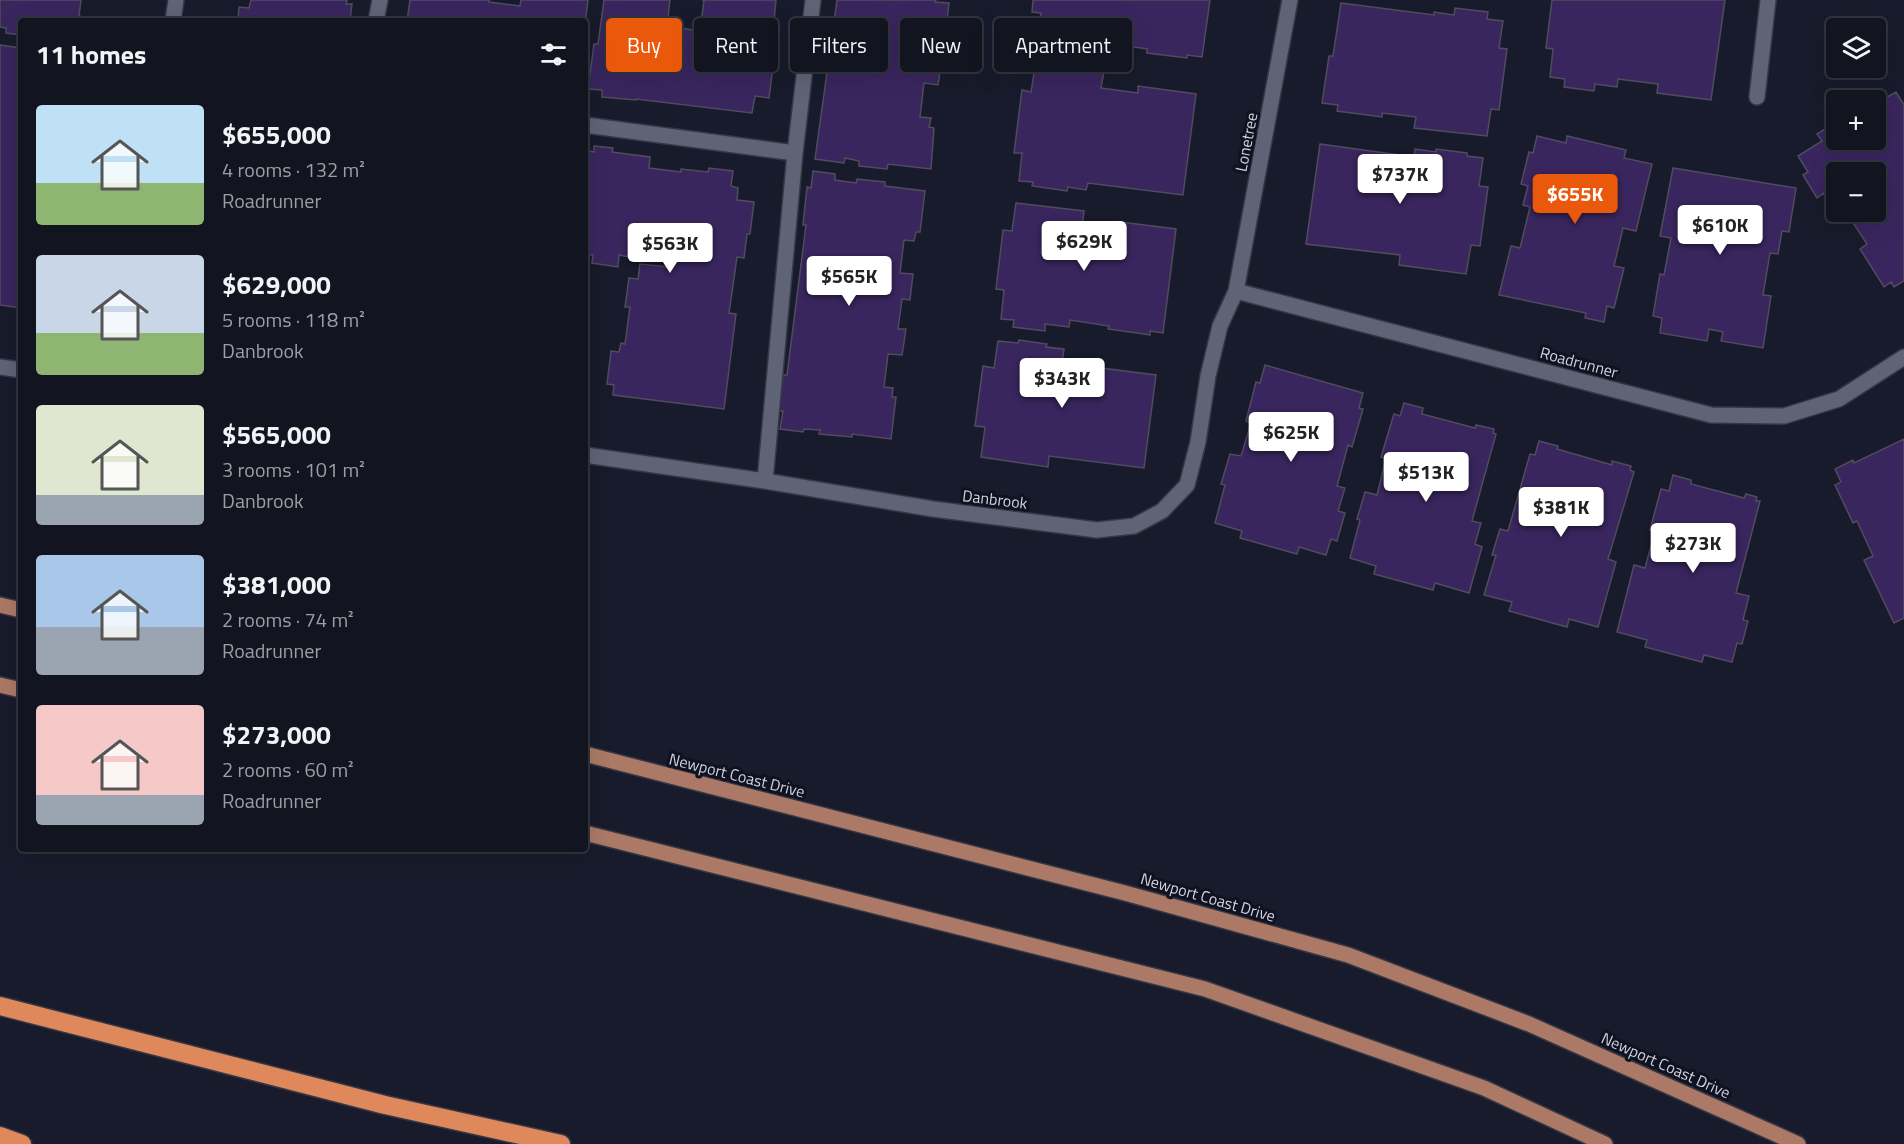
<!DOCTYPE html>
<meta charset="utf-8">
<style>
body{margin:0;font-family:"Titillium Web",sans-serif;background:#1f212d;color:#f1f3f6;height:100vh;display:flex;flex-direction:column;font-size:22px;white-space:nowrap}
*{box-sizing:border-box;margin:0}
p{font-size:20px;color:#9c9ea5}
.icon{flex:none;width:33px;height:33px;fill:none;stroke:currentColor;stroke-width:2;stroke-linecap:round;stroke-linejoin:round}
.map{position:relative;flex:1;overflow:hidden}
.drawer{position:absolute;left:18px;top:18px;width:570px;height:834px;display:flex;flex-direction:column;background:#121420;border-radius:6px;box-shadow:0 6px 24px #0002,0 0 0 2px #31333e}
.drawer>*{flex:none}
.top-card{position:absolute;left:606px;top:18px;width:570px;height:54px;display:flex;gap:12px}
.fabs{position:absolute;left:1826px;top:18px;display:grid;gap:12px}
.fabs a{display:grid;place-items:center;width:60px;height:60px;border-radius:6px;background:#121420;box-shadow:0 6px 24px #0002,0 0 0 2px #31333e;font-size:30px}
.price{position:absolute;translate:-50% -51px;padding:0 14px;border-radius:6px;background:#fff;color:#222;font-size:20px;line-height:39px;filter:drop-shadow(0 2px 3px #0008)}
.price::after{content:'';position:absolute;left:50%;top:36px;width:18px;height:14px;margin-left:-9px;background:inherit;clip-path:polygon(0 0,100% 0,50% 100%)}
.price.active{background:#ea580c;color:#fff}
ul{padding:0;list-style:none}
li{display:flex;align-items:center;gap:18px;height:150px;padding:0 18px}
li span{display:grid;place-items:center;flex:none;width:168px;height:120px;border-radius:6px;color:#555}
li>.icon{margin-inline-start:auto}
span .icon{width:72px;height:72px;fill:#fffc;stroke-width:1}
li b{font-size:26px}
h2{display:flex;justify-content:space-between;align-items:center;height:72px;padding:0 18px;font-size:26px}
.tag{padding:0 21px;border-radius:6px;background:#121420;box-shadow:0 6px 24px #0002,0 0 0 2px #31333e;font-size:21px;line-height:54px}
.tag.active{background:#ea580c;color:#fff}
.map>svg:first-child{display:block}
</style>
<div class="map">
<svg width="1904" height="1144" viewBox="0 0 1904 1144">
<rect width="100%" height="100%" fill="#181b2b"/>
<path fill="#39265e" stroke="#504c5e" stroke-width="1.5" d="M 0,0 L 81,0 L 79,16 L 83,17 L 82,21 L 21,21 L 21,35 L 6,33 L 6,28 L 0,27 Z
M 251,0 L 347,0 L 346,4 L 352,4 L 350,20 L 347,19 L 347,21 L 228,21 L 229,18 L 238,19 L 239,7 L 249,8 Z
M 410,0 L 489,0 L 489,2 L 520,6 L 521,0 L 588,0 L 585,25 L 585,21 L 407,21 Z
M 604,0 L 670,0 L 667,26 L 700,31 L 704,0 L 702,0 L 776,0 L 774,21 L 769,21 L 768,26 L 778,27 L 769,98 L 755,96 L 752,113 L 636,99 L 636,100 L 602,97 L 602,90 L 588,89 L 594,44 L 598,44 Z
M 837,0 L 936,0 L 935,2 L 949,3 L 946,30 L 939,29 L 934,58 L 942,59 L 938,85 L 924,83 L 920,117 L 931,118 L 929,127 L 934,128 L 931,169 L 888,164 L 887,169 L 859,166 L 859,161 L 845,158 L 844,163 L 815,159 Z
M 1033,0 L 1210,0 L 1202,57 L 1187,55 L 1187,58 L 1147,53 L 1147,49 L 1108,43 L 1107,51 L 1083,48 L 1082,55 L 1051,51 L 1052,44 L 1037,43 L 1041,13 L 1032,12 Z
M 1552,0 L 1725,0 L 1711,100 L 1657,93 L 1658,84 L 1618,79 L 1617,87 L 1595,84 L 1594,91 L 1564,87 L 1565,79 L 1550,77 L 1553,49 L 1546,48 Z
M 1341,3 L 1434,15 L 1434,12 L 1454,15 L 1455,8 L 1488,12 L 1487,19 L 1503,21 L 1499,48 L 1507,49 L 1499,110 L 1491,109 L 1487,136 L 1414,128 L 1416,117 L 1382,113 L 1382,117 L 1337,111 L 1338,105 L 1322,103 L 1329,56 L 1333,56 Z
M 0,45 L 21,48 L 21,308 L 0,305 Z
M 1035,66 L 1073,70 L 1073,67 L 1104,71 L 1101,88 L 1138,93 L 1138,86 L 1196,94 L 1183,195 L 1088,183 L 1086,190 L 1068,187 L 1067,191 L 1032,186 L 1033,182 L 1019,181 L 1022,153 L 1014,153 L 1022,90 L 1031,92 Z
M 1896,92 L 1904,105 L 1904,281 L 1894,287 L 1891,282 L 1884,287 L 1860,249 L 1867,244 L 1846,212 L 1875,212 L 1875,172 L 1836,172 L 1836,212 L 1838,212 L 1836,213 L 1824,193 L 1817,198 L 1803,175 L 1808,172 L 1798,156 L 1822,141 L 1817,134 L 1836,122 L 1836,140 L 1875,140 L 1875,104 Z
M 1537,136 L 1566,143 L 1567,136 L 1626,150 L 1624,158 L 1652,164 L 1636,231 L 1623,228 L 1614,266 L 1624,268 L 1614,308 L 1607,306 L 1604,322 L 1585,318 L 1586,313 L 1499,295 L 1511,246 L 1520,248 L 1530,207 L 1523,205 L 1528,186 L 1521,184 L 1529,152 L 1533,153 Z
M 1320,144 L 1414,157 L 1415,149 L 1436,152 L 1436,149 L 1467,153 L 1467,156 L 1483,158 L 1479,186 L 1488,187 L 1480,246 L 1471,245 L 1466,274 L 1399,265 L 1400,255 L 1306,244 Z
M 594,146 L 613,148 L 612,152 L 650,157 L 649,168 L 681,172 L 681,169 L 708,172 L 709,168 L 733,171 L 731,186 L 738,188 L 737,200 L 754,202 L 750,234 L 747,234 L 744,258 L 737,257 L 729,313 L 736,314 L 724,409 L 613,395 L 614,385 L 607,384 L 611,351 L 619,352 L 621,343 L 625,344 L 630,307 L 625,307 L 629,278 L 638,279 L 640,264 L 669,267 L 673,235 L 639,230 L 635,258 L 619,255 L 618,267 L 592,263 L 593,255 L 585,254 L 585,161 L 588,161 L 589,151 L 594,152 Z
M 1673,168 L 1796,188 L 1789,232 L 1782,231 L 1778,254 L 1770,253 L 1763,295 L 1771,296 L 1763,348 L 1721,341 L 1723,332 L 1709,329 L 1707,341 L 1660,333 L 1662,318 L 1653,316 L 1660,274 L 1664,275 L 1671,238 L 1660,236 Z
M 813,171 L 835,174 L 835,180 L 856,183 L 857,179 L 885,182 L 885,186 L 925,191 L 920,232 L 916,232 L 914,241 L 904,240 L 900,273 L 913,274 L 910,300 L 902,299 L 898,329 L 906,329 L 902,355 L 888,354 L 884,387 L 893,388 L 892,397 L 896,397 L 891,439 L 852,434 L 852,437 L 819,434 L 820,430 L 804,429 L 803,432 L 780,429 L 783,411 L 779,411 L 783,375 L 787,375 L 806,225 L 803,225 L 807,187 L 811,188 Z
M 1016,203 L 1084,211 L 1082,227 L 1120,231 L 1121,222 L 1176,229 L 1163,333 L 1150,331 L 1150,335 L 1108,329 L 1109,326 L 1070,320 L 1069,327 L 1045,324 L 1045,331 L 1013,327 L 1014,320 L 1001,319 L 1004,290 L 996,289 L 1003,230 L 1012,231 Z
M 1019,340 L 1047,344 L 1046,347 L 1064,349 L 1062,363 L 1156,375 L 1144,468 L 1049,456 L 1048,467 L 981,457 L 985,427 L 975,426 L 983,366 L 994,368 L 998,341 L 1018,343 Z
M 1265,365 L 1363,393 L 1359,408 L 1363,409 L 1352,447 L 1348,445 L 1337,486 L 1345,488 L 1338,511 L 1345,513 L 1337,541 L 1331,539 L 1326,555 L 1299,547 L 1297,554 L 1240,538 L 1242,531 L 1215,523 L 1225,485 L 1221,484 L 1230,454 L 1241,456 L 1251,423 L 1246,421 L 1256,382 L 1260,383 Z
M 1404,403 L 1423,408 L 1422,414 L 1475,428 L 1476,425 L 1494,429 L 1493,433 L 1496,434 L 1472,521 L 1481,523 L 1475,544 L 1482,547 L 1469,593 L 1435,583 L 1433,590 L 1374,574 L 1376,566 L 1350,558 L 1360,520 L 1357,519 L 1365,492 L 1377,495 L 1386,458 L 1381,457 L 1394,414 L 1400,416 Z
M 1904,439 L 1904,618 L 1894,623 L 1864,560 L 1873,556 L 1857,521 L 1853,523 L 1835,485 L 1841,482 L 1835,469 L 1853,460 L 1854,463 Z
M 1539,441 L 1558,446 L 1557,449 L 1612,465 L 1612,461 L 1631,466 L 1630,470 L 1634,472 L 1608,559 L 1616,562 L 1598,627 L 1569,619 L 1567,627 L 1509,611 L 1512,602 L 1484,595 L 1496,555 L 1492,555 L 1500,529 L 1508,531 L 1530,454 L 1535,455 Z
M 1673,475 L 1691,480 L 1691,484 L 1744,498 L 1746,494 L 1757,497 L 1756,501 L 1760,501 L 1736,593 L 1749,596 L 1743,620 L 1748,621 L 1742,644 L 1737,643 L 1732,662 L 1704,655 L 1702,662 L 1645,647 L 1647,640 L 1617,632 L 1634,565 L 1645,568 L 1655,531 L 1650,530 L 1661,489 L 1669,491 Z"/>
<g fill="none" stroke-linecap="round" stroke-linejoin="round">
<defs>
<path id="street" d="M 173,21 L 176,0
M 376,21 L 380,0
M 1757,97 L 1768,0
M 585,125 L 795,153
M 1236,291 L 1711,415 L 1784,416 L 1839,399 L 1904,357
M 0,367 L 21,370
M 585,455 L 765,481 L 933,509 L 1097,530 L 1134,526 L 1162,511 L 1187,485 L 1198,442 L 1208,376 L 1220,326 L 1236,291 L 1290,0
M 765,481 L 795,153 L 813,0"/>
<path id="primary" d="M 0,605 L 21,610
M 0,685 L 21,690
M 585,754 L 1125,893 L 1348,955 L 1529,1024 L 1798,1144
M 585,833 L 1205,989 L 1484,1088 L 1605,1144"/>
<path id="highway" d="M 0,1006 L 385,1105 L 561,1144
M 0,1136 L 22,1144"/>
</defs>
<use href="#street" stroke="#353744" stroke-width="18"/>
<use href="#primary" stroke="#353744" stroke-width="18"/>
<use href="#highway" stroke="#353744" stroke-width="21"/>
<use href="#street" stroke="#5e6376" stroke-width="15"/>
<use href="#primary" stroke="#ab7966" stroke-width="15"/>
<use href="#highway" stroke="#de885c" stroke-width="18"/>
</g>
<g text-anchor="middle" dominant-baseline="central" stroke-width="6" stroke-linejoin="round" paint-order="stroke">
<g font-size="16" fill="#d0d3de" stroke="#0f1221">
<text transform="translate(1246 142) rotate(-79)">Lonetree</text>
<text transform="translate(1579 362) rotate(15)">Roadrunner</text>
<text transform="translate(995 499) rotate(7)">Danbrook</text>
<text transform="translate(737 775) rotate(14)">Newport Coast Drive</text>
<text transform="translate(1208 897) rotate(16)">Newport Coast Drive</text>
<text transform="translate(1666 1065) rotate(24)">Newport Coast Drive</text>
</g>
</g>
</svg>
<div class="fabs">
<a><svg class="icon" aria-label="layers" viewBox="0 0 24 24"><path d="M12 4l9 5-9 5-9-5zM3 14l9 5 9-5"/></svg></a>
<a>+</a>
<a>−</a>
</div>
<b class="price" style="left:1400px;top:205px">$737K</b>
<b class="price active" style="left:1575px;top:225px">$655K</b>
<b class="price" style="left:1720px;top:256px">$610K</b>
<b class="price" style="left:1084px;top:272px">$629K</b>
<b class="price" style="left:670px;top:274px">$563K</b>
<b class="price" style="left:849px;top:307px">$565K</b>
<b class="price" style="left:1062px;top:409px">$343K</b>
<b class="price" style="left:1291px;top:463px">$625K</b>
<b class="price" style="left:1426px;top:503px">$513K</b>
<b class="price" style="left:1561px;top:538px">$381K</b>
<b class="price" style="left:1693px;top:574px">$273K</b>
<div class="top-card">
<a class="tag active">Buy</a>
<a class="tag">Rent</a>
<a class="tag">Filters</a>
<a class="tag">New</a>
<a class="tag">Apartment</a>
</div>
<section class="drawer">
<h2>11 homes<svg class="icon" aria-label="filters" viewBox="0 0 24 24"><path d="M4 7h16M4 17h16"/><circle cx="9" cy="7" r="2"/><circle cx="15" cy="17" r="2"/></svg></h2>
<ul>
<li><span style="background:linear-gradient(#bfe0f5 65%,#8fb573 0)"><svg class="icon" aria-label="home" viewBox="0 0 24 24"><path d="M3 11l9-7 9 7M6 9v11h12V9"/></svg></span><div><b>$655,000</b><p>4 rooms · 132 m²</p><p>Roadrunner</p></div></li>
<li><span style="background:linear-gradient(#c9d6e8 65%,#8fb573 0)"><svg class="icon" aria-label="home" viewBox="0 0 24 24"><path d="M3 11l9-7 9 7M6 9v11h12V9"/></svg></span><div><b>$629,000</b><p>5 rooms · 118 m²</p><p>Danbrook</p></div></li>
<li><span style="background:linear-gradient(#dfe7d0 75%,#9aa5b1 0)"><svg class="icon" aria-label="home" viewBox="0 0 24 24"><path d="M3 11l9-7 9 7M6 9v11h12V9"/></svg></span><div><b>$565,000</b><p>3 rooms · 101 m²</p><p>Danbrook</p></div></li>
<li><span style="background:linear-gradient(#a9c7e8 60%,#9aa5b1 0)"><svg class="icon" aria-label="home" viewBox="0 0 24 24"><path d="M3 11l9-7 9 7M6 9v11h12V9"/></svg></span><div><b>$381,000</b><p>2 rooms · 74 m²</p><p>Roadrunner</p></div></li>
<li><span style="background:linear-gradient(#f6c9c9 75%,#9aa5b1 0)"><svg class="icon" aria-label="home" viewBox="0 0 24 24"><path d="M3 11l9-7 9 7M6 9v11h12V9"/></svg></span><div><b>$273,000</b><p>2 rooms · 60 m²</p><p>Roadrunner</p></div></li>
</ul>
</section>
</div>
